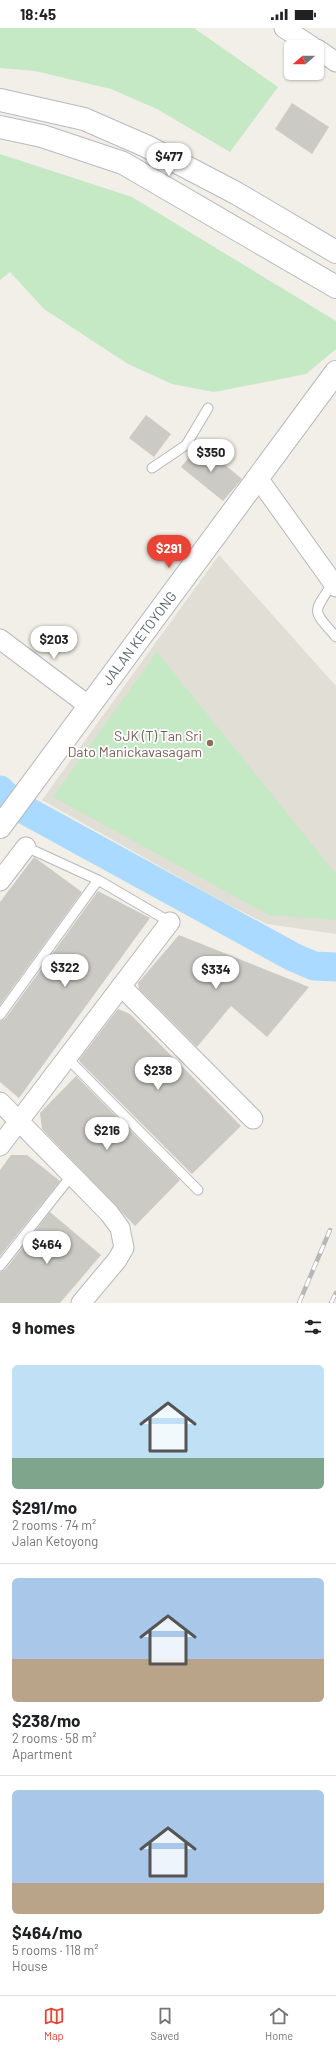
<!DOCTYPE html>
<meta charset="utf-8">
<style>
body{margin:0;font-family:Barlow,sans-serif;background:#f2f2f2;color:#202124;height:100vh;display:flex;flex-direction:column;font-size:15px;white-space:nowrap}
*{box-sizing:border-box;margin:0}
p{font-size:13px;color:#757577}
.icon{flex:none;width:22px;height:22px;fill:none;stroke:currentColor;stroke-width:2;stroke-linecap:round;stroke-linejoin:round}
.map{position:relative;height:1275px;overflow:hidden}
.sheet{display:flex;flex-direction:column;background:#fff;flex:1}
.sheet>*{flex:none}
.needle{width:26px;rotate:250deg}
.fabs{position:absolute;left:284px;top:12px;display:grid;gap:8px}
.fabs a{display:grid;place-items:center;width:40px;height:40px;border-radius:6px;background:#fff;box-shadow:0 1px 3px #0004;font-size:20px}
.price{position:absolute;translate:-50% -34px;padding:0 9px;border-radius:14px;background:#fff;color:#222;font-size:13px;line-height:26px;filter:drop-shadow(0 1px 2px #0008)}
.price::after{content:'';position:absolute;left:50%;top:24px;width:12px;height:9px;margin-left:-6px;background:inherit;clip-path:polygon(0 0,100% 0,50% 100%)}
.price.selected{background:#ea4335;color:#fff}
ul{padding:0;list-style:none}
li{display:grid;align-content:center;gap:8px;height:212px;padding:0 12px}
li+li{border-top:1px solid #e0e0e0}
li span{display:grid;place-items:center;height:124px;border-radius:6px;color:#555}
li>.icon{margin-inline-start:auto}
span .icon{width:72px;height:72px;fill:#fffc;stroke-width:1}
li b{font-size:17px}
h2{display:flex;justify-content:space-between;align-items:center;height:48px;padding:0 12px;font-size:17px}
.status{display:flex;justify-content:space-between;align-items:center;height:28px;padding:0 20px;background:#fff;direction:ltr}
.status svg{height:11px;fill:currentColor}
.dock{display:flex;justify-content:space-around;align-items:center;height:56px;border-top:1px solid #e0e0e0;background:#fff;font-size:11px;color:#757577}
.dock a{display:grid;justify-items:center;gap:2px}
.dock .selected{color:#ea4335}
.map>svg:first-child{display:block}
</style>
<div class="status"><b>18:45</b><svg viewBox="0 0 49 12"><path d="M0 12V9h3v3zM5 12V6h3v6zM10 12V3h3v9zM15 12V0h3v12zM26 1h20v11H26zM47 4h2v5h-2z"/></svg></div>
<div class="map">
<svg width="336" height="1275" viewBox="0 0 336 1275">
<rect width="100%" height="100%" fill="#f1efe8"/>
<path fill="#e1ded6" d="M 219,527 L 336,658 L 336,906 L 267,896 L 223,874 L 42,772 Z"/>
<path fill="#c5e8c5" d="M 0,0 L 194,0 L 278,59 L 230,124 L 157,81 L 111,61 L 35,43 L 0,40 Z
M 0,126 L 132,169 L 336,293 L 336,321 L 306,346 L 214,364 L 172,356 L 128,336 L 44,281 L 10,244 L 0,252 Z
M 157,624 L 336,846 L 336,892 L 269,887 L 53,769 Z"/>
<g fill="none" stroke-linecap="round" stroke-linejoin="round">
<path stroke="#aadaff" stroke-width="29" d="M 0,762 L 14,776 L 293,929 L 314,938 L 336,939"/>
</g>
<path fill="#cccac5" d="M 292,75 L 329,99 L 312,126 L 275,101 Z
M 146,387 L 171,406 L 154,429 L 129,410 Z
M 200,416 L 242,451 L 223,473 L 181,439 Z
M 34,829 L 82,864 L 0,977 L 0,874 Z
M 98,863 L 150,890 L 19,1070 L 0,1054 L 0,993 L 5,991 Z
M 179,907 L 309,959 L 267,1009 L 231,978 L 197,1019 L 139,961 L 138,955 Z
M 118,981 L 130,986 L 241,1098 L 192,1146 L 81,1035 L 79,1032 Z
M 76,1048 L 180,1152 L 135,1198 L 42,1101 L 40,1085 Z
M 11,1127 L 27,1127 L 60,1153 L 0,1228 L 0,1142 Z
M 50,1184 L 101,1227 L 60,1275 L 0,1275 L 0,1244 L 5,1242 Z"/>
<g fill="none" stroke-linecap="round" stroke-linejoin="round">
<defs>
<path id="service" d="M 152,440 L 186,417 L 208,380
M 333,555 C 312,586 312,581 336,609
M 26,819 L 98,852 L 170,894
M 0,987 L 98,852
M 67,1030 L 198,1162
M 0,1238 L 72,1147"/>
<path id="minor" d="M 284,0 L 313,19
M 317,21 L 336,34
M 258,450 L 336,559
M 0,611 L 89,678
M 0,853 L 26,819
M 121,958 L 253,1091
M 0,1074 L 109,1185 L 120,1200 L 124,1220 L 117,1232 L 81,1275
M 0,1118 L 170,894"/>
<path id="tertiary" d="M 0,799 L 336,344"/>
<path id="secondary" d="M 0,72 L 84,91 L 146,118 L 236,165 L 336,224
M 0,99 L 42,108 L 123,135 L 336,259"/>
</defs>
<use href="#service" stroke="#b5b8bc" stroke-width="11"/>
<use href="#minor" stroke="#b5b8bc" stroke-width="21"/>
<use href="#tertiary" stroke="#b5b8bc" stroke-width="24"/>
<use href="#secondary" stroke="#b6babf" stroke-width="24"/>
<use href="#service" stroke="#fff" stroke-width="9"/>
<use href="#minor" stroke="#fff" stroke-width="19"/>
<use href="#tertiary" stroke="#fff" stroke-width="22"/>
<use href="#secondary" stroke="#fff" stroke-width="22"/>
<defs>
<path id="rail" d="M 299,1275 L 330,1202
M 331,1275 L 336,1265"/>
</defs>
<use href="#rail" stroke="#b6b7b8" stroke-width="4.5"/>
<use href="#rail" stroke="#fff" stroke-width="3" stroke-dasharray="9" stroke-linecap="butt"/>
</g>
<circle fill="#8d6e63" stroke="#fff" stroke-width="1.5" cx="210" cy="715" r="4"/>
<g text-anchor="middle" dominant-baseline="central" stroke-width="3.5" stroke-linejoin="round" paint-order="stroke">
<g font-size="14" fill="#5f6368" stroke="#fff">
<text transform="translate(139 610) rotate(-53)">JALAN KETOYONG</text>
</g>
<g font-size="14" fill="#785e54" stroke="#fff" text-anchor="end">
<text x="202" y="707">SJK (T) Tan Sri<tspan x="202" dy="16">Dato Manickavasagam</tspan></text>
</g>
</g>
</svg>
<div class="fabs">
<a><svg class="needle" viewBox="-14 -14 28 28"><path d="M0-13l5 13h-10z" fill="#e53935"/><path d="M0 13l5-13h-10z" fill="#757577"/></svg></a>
</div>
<b class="price" style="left:169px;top:149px">$477</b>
<b class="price" style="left:211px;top:445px">$350</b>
<b class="price selected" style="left:169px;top:541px">$291</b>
<b class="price" style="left:54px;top:632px">$203</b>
<b class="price" style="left:65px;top:960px">$322</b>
<b class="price" style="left:216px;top:962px">$334</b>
<b class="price" style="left:158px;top:1063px">$238</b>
<b class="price" style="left:107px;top:1123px">$216</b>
<b class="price" style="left:47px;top:1237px">$464</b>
</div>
<section class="sheet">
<h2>9 homes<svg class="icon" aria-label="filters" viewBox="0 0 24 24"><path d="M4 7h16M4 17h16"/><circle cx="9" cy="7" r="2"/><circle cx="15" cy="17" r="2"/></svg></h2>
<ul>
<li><span style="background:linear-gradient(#bfe0f5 75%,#7fa58c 0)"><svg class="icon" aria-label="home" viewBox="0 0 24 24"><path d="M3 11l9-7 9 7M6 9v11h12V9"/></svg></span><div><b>$291/mo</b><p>2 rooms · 74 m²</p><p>Jalan Ketoyong</p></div></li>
<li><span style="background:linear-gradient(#a9c7e8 65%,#b9a48a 0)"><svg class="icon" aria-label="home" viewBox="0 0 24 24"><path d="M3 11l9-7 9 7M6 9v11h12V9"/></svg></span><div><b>$238/mo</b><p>2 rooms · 58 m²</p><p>Apartment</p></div></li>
<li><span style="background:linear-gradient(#a9c7e8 75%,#b9a48a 0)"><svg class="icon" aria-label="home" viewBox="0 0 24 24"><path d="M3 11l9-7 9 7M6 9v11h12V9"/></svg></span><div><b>$464/mo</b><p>5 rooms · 118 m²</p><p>House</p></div></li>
</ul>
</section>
<nav class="dock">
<a class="selected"><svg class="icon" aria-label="map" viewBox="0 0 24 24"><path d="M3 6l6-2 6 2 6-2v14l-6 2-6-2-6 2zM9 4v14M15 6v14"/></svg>Map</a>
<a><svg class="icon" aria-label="saved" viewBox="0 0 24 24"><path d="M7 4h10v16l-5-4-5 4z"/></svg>Saved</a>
<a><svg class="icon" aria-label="home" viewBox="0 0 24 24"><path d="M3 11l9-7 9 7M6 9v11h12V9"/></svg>Home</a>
</nav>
